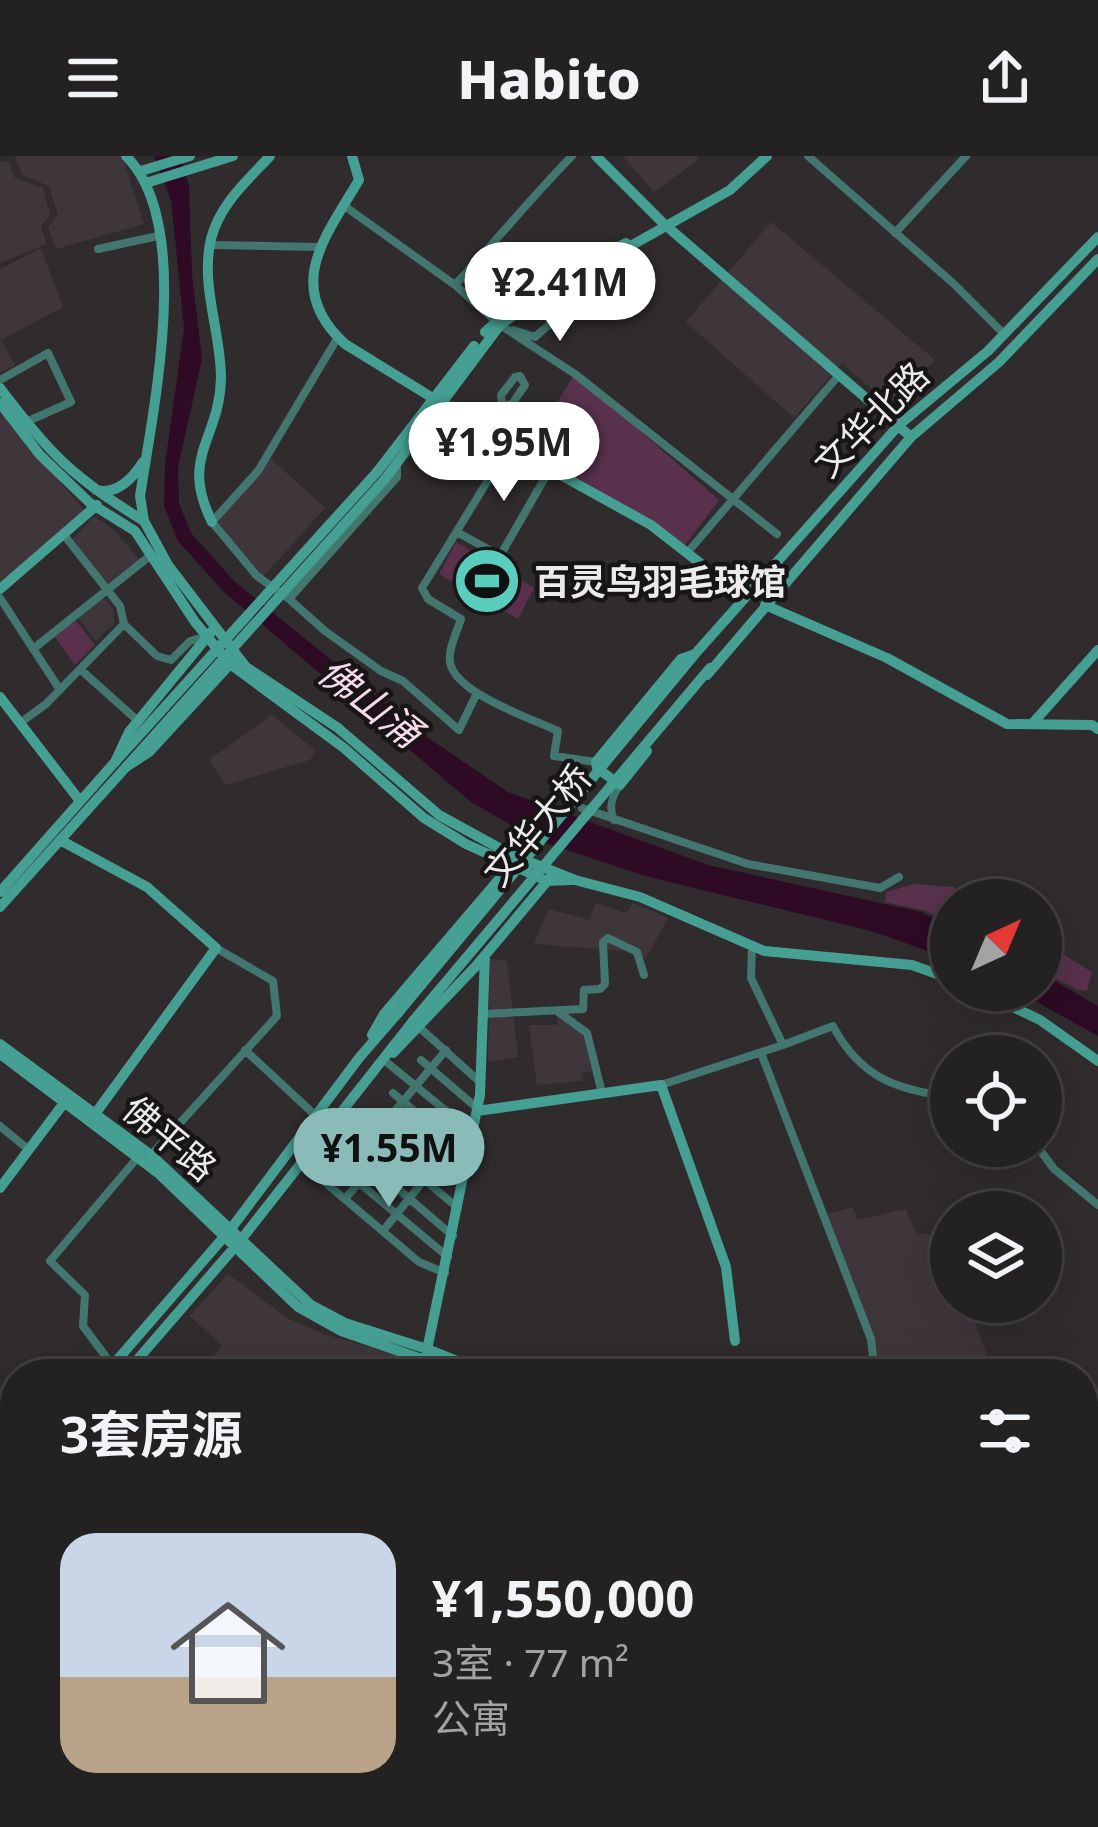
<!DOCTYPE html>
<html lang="zh">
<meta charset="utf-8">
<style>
body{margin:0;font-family:"Noto Sans","Noto Sans SC",sans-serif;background:#2c292a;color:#f1f3f6;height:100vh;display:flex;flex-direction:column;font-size:45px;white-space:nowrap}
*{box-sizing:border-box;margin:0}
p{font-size:39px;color:#a3a3a5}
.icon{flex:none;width:66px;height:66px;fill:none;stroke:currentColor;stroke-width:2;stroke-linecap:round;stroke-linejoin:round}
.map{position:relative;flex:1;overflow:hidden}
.panel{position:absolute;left:0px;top:1203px;width:1098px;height:468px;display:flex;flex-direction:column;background:#242122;border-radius:48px 48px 0 0;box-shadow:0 12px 48px #0002,0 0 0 3px #413e40}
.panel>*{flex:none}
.needle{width:78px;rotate:44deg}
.tools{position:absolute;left:930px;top:723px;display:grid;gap:24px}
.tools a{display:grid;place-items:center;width:132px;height:132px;border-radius:50%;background:#242122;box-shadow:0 12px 48px #0002,0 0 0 3px #413e40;font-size:60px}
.price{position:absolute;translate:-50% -102px;padding:0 27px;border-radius:42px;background:#fff;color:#222;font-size:39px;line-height:78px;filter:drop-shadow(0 3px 6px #0008)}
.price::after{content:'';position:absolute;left:50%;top:72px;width:36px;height:27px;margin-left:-18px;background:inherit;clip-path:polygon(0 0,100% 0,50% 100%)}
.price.selected{background:#8bbbb9;color:#111}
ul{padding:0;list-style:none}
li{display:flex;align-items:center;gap:36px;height:300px;padding:0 60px}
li+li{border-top:3px solid #413e40}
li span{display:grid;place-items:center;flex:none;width:336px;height:240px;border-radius:36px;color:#555}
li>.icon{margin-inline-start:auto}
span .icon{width:144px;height:144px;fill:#fffc;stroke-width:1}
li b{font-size:51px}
h2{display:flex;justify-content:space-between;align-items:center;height:144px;padding:0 60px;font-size:51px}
header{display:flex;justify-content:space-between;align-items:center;height:156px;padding:0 60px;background:#242122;font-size:54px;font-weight:800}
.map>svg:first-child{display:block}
</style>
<header><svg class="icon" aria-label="menu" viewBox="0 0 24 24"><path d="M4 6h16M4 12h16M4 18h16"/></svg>Habito<svg class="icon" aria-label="share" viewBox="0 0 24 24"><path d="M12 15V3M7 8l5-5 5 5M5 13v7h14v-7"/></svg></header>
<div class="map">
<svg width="1098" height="1671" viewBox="0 0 1098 1671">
<rect width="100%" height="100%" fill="#302c2e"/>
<path fill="#3f363c" d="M 15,0 L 122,0 L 144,68 L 56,93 L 48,71 L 58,59 L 49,30 L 22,19 Z
M 623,0 L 696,0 L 699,3 L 654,36 Z
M 8,5 L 15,22 L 43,32 L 50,59 L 41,70 L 46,88 L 0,107 L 0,6 Z
M 771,66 L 935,204 L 890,249 L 842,207 L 794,262 L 686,166 Z
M 41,92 L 63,151 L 1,184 L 15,209 L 0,217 L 0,113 Z
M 0,256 L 85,355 L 0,427 Z
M 268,300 L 325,352 L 261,423 L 212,366 Z
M 94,360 L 114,374 L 139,403 L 106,428 L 73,383 Z
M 103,441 L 114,454 L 114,467 L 96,485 L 78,462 Z
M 272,559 L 316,595 L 310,604 L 225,629 L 209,604 Z
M 595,747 L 626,757 L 633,747 L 668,762 L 646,802 L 628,795 L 534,788 L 548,753 L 590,764 Z
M 490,803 L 507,805 L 518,901 L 488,906 Z
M 557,858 L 581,873 L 592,915 L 582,918 L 583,925 L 537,929 L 529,869 L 557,869 Z
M 853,1051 L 857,1064 L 906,1053 L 916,1077 L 951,1081 L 951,1146 L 967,1146 L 994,1218 L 875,1218 L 871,1183 L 823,1059 Z
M 228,1118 L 289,1163 L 324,1178 L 406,1202 L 403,1218 L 198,1218 L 222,1190 L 190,1160 Z
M 15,1600 L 15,1655 L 0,1671 L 0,1605 Z"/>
<path fill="#59314d" d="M 575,218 L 719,344 L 682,393 L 524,299 Z
M 456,386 L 534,432 L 518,463 L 439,418 Z
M 75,464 L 95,489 L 75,509 L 55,481 Z
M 914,728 L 953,731 L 974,744 L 951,744 L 951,768 L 926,755 L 885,746 L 886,736 Z
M 1041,785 L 1092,816 L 1087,835 L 1078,834 L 1041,815 Z"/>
<path fill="#2e0a25" d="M 154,0 L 179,0 L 189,29 L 192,118 L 202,203 L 178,312 L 179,347 L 191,377 L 234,425 L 421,577 L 508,636 L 708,709 L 921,756 L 951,771 L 951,803 L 871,775 L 645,720 L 537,684 L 471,646 L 224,436 L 178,385 L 164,350 L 165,308 L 184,173 L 171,44 Z
M 1041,817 L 1098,850 L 1098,880 L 1015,834 L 1041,834 Z"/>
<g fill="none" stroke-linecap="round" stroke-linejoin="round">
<path stroke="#2e0a25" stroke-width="12" d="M 606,1671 L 611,1656"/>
<path stroke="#42766e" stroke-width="8" d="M 808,0 L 954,128 L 1004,178
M 343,49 L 455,129 L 500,169 L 575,218 L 777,378
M 895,77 L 966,0
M 210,89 L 319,91
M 98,93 L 158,80
M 455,129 C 495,86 531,42 572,0
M 513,174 L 535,181 L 567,153 L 565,127
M 338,181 L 258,315 L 212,366 L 257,420 L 289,443 L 397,321 L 397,310
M 0,224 L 48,197 L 71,246 L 26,266
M 449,249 C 471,253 483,273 502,250 L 512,248 L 525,229 L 520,220 L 515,221 L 501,239 L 502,250
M 509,290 L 422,432 L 428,443 L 461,463 C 457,476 446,497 451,510 C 461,539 530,562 558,575 L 554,600 L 596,606
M 457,376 L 500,400 L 550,313
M 687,397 L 839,219
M 0,442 L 60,534
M 289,443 L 325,475 L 381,515 L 403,525 L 459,574 L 477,537
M 124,468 L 157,500 L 171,504 L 190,485 L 207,480
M 33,493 L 151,399
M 81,514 L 138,565
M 20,567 L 46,548 L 124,468 L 120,450 L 64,379
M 582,652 L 748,708 L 880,732 L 899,721
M 614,664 C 608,651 612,640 620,629
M 557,855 L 587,877 L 602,937
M 484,858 L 583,853 L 584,834 L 600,833 L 605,828 L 603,786 L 608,782 L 637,796 L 644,819
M 420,872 L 481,927
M 783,889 L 833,870 C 860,921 896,934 951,941
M 245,894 L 316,960
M 761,897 L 871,1183 L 875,1218
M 384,904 L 473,977
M 421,904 L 477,952
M 661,929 L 783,889 L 751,822 L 752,790
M 393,937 L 438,975
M 342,955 L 458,1052
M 380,958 L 461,1027
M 0,970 L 29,994
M 373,981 L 446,894
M 1037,990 L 1054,1013 L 1098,1049
M 354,995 L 453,1080
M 151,999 L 277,860 L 273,825 L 216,792
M 301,1006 L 419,1106 L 445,1117
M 339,1010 L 448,1101
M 410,1012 L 451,959
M 345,1043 L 387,993
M 383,1075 L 424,1024
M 112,1209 L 83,1170 L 85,1139 L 50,1105 L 138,1001
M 1083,1364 L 1098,1350
M 1083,1447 L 1098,1437
M 0,1594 L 15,1588
M 96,1656 L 112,1671
M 449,1656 L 497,1671
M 802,1656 L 827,1662 L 832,1656
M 805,1671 L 809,1658"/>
<path stroke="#459f92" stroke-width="10" d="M 126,0 C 194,67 153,254 140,340 L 144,365 L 168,409 L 246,511 L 338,572 L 439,659 L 512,699 L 575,724 L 640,741 L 764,795 L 912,809 L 951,823
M 352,0 L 359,24 C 325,81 283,131 345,188 L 530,302 L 651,369 L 745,442
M 596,0 L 663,67 L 911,281
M 141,15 L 190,0
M 146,27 L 233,0
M 485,176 L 524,141 L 626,87
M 0,232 C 49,297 73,322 144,365
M 0,247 L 40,299 L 90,347 L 135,375 L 195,466 L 230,508 L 344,592 L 424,662 L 466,688 L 547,725 L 571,724
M 377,316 L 474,190
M 385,323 L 500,169 L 540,141 L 730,34 L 767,0
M 96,334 C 117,339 133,322 143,306
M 212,366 C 179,300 220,284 221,222 C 221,176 200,129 211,83 C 220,48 246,26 270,0
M 0,433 L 97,349
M 765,449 L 887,502 L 1007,568 L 1092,569 L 1098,573
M 707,519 L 911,281 L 999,206 L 1098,103
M 0,541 L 80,645
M 1032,568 L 1098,494
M 647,595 L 620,629 L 597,612 L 596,606 L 681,503 L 695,498 L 899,269 L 988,195 L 1098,81
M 60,684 L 147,731 L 216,792 L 95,958
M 0,736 L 115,606 L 129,576 L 212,475
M 0,751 L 126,611 L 149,596 L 232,506
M 978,834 L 1040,864 L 1098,905
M 372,879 L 384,858 L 512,708
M 0,888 L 151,999 L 311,1149 L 345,1167 L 427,1193 L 489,1218
M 393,897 L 476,810 L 549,723
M 0,898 L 158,1017 L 298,1151 L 341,1175 L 465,1218
M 477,955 L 661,929 L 726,1111 L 735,1185
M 0,1032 L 64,947
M 105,1218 L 230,1074 L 359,902 L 398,857
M 125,1218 L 240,1085 L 413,865
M 422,1218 L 480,939 L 485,799
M 0,1340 L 15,1323
M 0,1362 L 15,1345
M 0,1441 L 15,1462
M 0,1458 L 15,1478
M 1083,1518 L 1098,1510
M 142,1656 L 157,1671
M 157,1656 L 173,1671
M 1022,1656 L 1042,1671
M 1041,1656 L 1061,1671
M 75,1671 L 89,1656
M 323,1671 L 326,1656
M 594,1671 L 598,1656
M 658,1671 L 662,1656
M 952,1671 L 965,1656"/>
<path stroke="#459f92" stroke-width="10" d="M 115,606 L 377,316
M 126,611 L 385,323
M 398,857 L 695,498
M 413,865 L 710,512"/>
</g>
<defs>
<symbol id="stadium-disc" viewBox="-11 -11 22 22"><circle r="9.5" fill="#5acebd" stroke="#171516"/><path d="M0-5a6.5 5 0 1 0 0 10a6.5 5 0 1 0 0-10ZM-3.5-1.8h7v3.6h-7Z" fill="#111"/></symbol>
</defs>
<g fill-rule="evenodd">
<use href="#stadium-disc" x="449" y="387" width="76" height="76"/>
</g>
<g text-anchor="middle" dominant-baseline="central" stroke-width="9" stroke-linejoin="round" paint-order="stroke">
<g font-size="36" fill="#eceaeb" stroke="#171516">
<text transform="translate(871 263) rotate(-45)">文华北路</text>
<text transform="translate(537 669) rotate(-50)">文华大桥</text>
<text transform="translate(170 982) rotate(40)">佛平路</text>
</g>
<g font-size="36" font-weight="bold" fill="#eceaeb" stroke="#171516" text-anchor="start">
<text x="534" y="425">百灵鸟羽毛球馆</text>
</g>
<g font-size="39" font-style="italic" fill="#f6d9eb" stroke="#171516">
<text transform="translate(371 545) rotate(38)">佛山涌</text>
</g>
</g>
</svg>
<div class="tools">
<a><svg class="needle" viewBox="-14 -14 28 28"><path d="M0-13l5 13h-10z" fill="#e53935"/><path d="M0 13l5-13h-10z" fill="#a3a3a5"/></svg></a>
<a><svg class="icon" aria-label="locate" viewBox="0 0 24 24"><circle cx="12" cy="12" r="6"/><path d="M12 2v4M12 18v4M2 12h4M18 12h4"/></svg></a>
<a><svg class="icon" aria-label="layers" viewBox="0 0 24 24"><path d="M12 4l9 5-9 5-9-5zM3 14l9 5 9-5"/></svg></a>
</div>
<b class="price" style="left:560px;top:188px">¥2.41M</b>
<b class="price" style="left:504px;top:348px">¥1.95M</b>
<b class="price selected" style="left:389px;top:1054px">¥1.55M</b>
<section class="panel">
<h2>3套房源<svg class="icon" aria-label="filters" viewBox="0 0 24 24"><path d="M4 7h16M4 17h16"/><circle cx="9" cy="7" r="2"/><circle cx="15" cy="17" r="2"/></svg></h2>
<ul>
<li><span style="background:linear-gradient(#c9d6e8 60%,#b9a48a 0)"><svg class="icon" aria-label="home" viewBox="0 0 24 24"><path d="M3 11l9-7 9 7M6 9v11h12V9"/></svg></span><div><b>¥1,550,000</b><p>3室 · 77 m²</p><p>公寓</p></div></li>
</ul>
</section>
</div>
